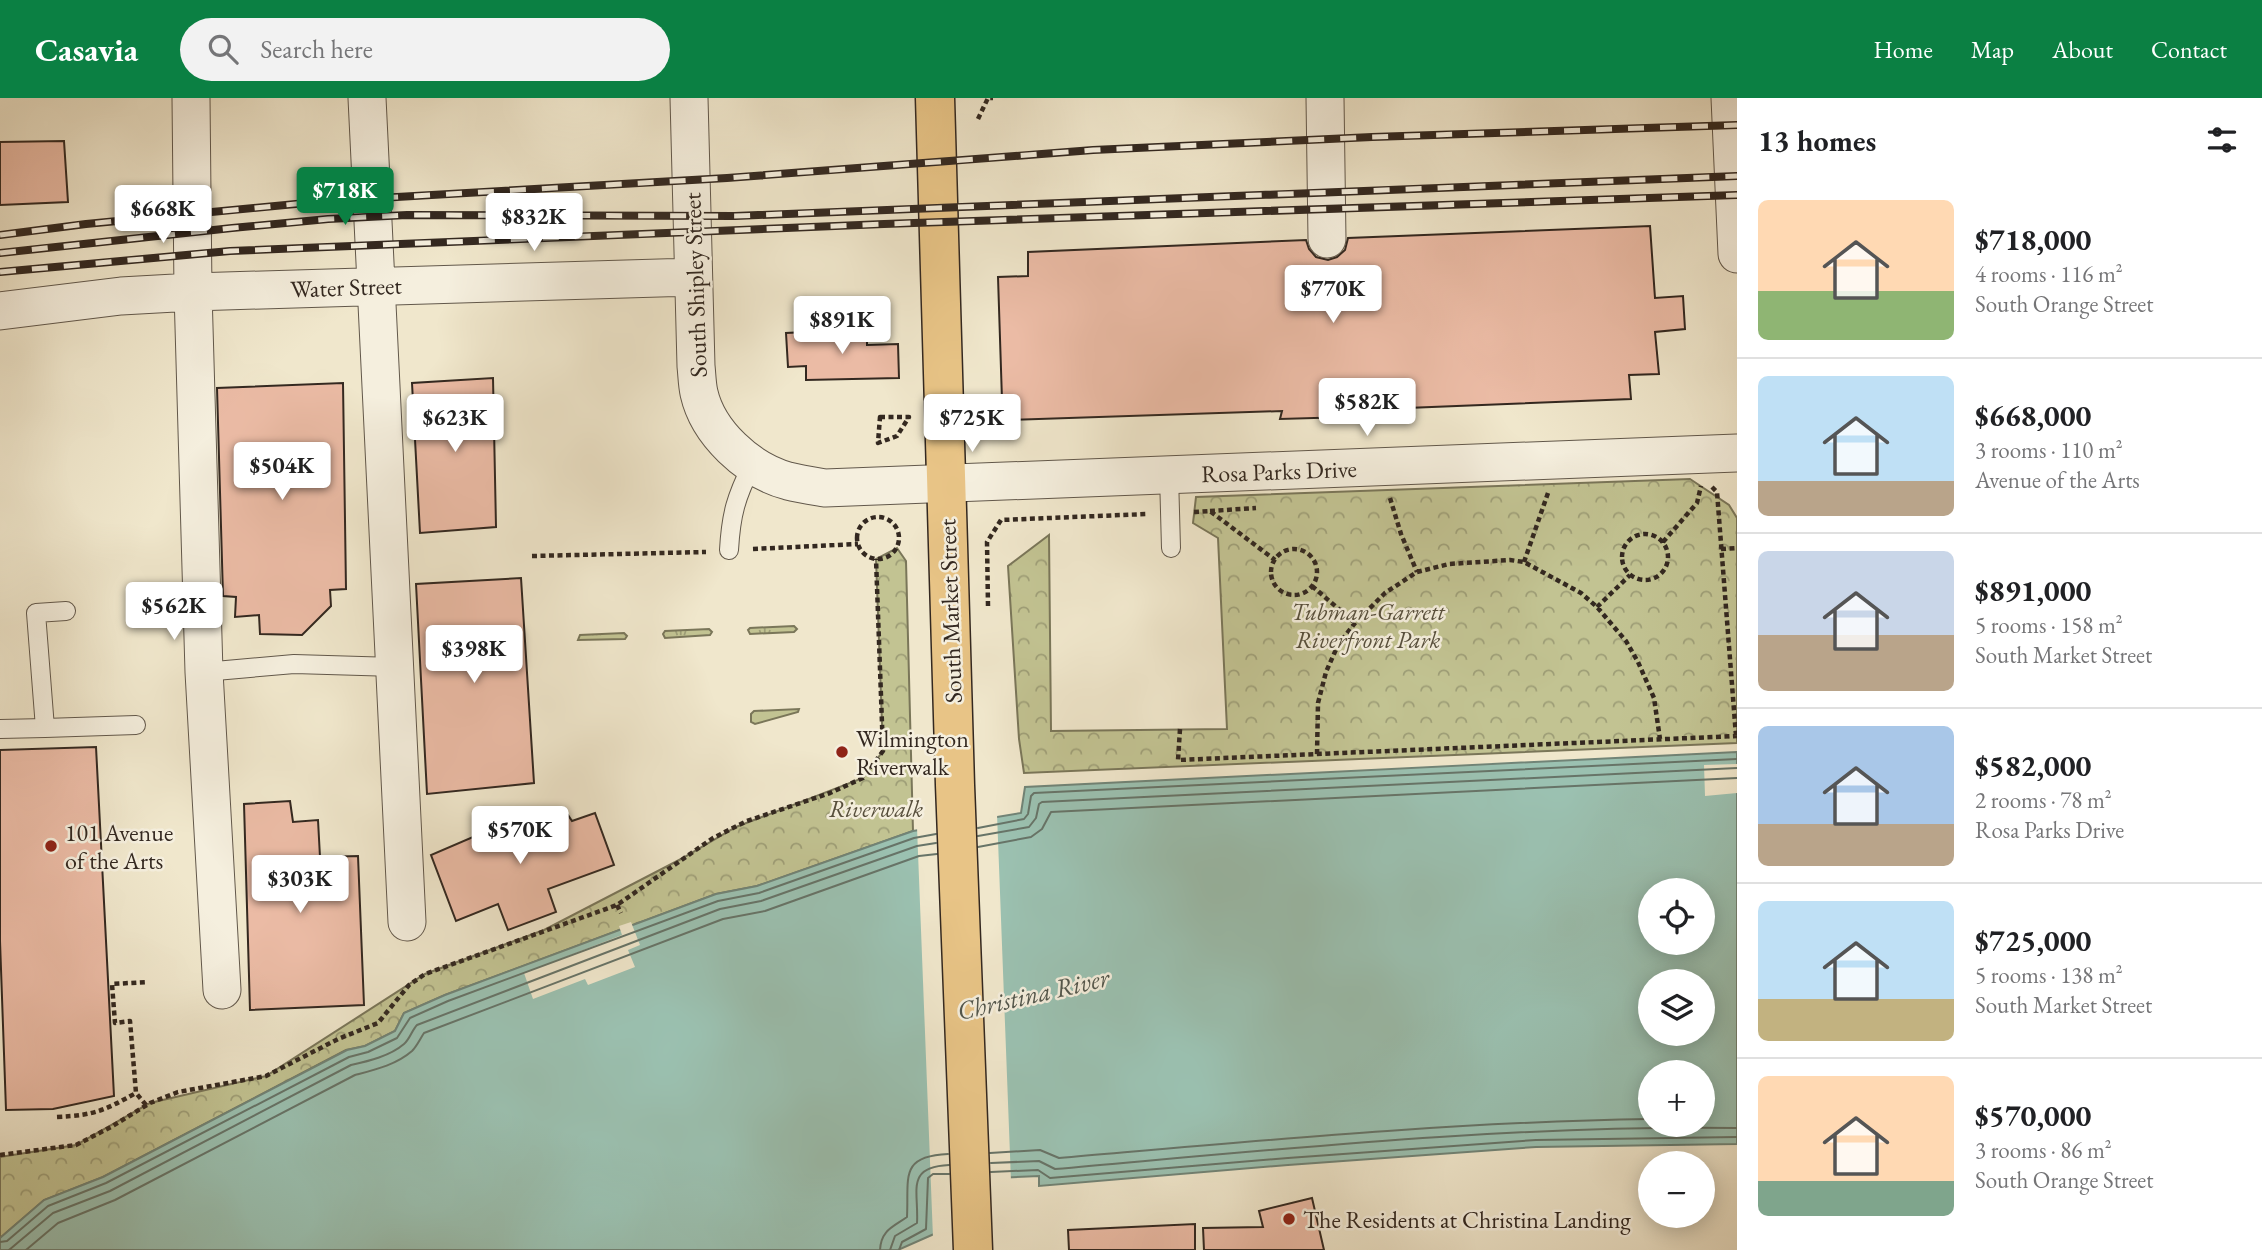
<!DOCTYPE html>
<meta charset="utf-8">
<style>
body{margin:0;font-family:"EB Garamond",serif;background:#f2f2f2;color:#202124;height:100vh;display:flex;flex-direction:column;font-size:26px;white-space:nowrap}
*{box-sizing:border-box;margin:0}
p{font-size:23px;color:#757577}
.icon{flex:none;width:38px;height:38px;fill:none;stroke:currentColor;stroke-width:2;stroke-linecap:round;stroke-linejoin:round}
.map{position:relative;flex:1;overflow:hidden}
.side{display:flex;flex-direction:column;background:#fff;width:525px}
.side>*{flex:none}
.fabs{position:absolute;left:1638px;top:780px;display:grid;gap:14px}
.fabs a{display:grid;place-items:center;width:77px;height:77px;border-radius:50%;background:#fff;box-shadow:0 4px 18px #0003;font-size:35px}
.price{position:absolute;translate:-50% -60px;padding:0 16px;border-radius:7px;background:#fff;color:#222;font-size:23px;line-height:46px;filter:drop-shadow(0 2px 4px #0008)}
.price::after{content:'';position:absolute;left:50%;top:42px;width:21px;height:16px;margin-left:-10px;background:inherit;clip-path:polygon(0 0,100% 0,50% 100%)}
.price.active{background:#0b8043;color:#fff}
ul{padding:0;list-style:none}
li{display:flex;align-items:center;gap:21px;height:175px;padding:0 21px}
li+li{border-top:2px solid #e0e0e0}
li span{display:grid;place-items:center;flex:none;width:196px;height:140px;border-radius:10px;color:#555}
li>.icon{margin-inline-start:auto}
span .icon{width:84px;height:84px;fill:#fffc;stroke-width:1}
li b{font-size:30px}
h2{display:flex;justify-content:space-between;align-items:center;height:84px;padding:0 21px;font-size:30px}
header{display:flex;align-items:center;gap:42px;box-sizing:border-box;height:98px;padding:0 35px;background:#0b8043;color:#fff}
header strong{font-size:33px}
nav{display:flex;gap:38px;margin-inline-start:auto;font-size:24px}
.search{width:490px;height:63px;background:#f2f2f2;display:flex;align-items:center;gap:18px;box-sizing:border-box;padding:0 24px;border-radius:38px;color:#757577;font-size:26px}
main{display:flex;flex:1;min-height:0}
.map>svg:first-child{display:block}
</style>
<header>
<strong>Casavia</strong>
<div class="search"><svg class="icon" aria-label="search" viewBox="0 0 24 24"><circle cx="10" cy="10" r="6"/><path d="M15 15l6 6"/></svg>Search here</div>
<nav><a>Home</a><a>Map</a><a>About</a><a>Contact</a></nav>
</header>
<main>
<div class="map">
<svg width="1737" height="1152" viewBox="0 0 1737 1152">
<defs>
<pattern id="grass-tufts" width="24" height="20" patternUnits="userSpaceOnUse" patternTransform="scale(1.75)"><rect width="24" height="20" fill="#c2c392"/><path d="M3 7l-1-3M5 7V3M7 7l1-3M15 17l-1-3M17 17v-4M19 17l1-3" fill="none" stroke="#9e9e77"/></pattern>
<pattern id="park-crowns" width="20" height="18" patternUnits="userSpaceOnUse" patternTransform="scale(1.75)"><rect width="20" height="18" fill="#c2c392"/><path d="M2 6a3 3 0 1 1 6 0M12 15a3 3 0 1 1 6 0" fill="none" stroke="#9e9e77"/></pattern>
</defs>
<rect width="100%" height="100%" fill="#f0e7cc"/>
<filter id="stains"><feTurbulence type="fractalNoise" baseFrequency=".00286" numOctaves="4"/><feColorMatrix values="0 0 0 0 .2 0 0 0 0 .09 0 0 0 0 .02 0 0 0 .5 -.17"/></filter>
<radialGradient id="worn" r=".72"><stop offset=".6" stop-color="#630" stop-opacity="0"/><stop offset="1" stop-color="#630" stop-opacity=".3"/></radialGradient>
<path fill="url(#grass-tufts)" stroke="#7a7659" stroke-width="2" d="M 794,528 L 797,531 L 794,534 L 750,536 L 748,532 L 750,530 Z
M 709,531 L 712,534 L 710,537 L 665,540 L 663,536 L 665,533 Z
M 624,535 L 627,538 L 625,541 L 578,542 L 580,537 Z
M 799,611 L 798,614 L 755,626 L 751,624 L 751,616 L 754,613 Z"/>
<path fill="url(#park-crowns)" stroke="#7a7659" stroke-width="2" d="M 1690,381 L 1729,407 L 1737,420 L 1737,645 L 1024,675 L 1019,641 L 1008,468 L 1049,437 L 1051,633 L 1227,631 L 1218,440 L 1193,425 L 1196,399 Z
M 897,450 L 906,463 L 913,733 L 757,788 L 716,796 L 445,897 L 404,915 L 395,933 L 365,948 L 346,952 L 103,1079 L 44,1102 L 0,1140 L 0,1059 L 76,1047 L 150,1005 L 266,978 L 425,876 L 544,832 L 681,761 L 736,729 L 863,680 L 883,653 L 876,461 Z"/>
<path fill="#9bc1b1" stroke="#718477" stroke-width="2" fill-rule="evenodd" d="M 1737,654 L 1737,1046 L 1536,1049 L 1288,1067 L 1039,1088 L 1039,1078 L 934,1083 L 934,1136 L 898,1152 L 0,1152 L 0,1140 L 44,1102 L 103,1079 L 347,952 L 365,948 L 395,933 L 404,915 L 445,897 L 716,796 L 757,788 L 913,733 L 1021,715 L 1025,689 ZM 1650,793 L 1703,793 L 1703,845 L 1650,845 ZM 1650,884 L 1703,884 L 1703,936 L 1650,936 ZM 1650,975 L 1703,975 L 1703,1027 L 1650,1027 Z"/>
<path fill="#f0e7cc" d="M 1737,666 L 1737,695 L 1705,698 L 1704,667 Z
M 997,716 L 1011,1083 L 937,1087 L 937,1136 L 933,1140 L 917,729 Z
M 631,824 L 640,847 L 628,852 L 635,869 L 588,887 L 585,881 L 533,901 L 524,875 L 622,837 L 619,828 Z"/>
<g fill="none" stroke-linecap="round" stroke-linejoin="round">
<path stroke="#677468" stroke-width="2" d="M 978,730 L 1024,721 L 1028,716 L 1031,698 L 1034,695 L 1737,661
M 978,738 L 1029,729 L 1036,720 L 1039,706 L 1042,704 L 1737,670
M 978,749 L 1031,739 L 1042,731 L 1051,714 L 1737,680
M 990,1055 L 1040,1052 L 1059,1060 C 1256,1043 1453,1024 1650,1021
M 991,1065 L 1039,1063 L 1055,1071 C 1282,1051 1509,1027 1737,1030
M 991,1074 L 1038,1072 L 1050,1080 L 1288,1060 L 1536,1042 L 1737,1039
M 0,1144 L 7,1143 L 48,1108 L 106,1085 L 349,959 L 368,954 L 397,940 L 410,920 L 448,903 L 718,803 L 759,795 L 914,740 L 936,736
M 9,1152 L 53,1115 L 110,1093 L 351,967 C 369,963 390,958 404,946 C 410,941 412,932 417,927 L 720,811 L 761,803 L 917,748 L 936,745
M 26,1152 L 58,1125 L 115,1102 L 355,977 C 374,972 396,967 412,953 C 417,948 420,941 424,935 L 723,821 L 765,813 L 919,758 L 937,756
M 880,1152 C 881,1132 893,1129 907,1119 C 909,1080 899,1058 948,1056
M 890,1152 L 895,1138 L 917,1125 C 919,1093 905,1069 949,1067
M 899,1152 L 902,1144 L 926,1131 L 928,1080 L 933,1076 L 949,1076"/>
</g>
<path fill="#ebbba5" stroke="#332820" stroke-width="2" d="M 64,43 L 68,104 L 0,107 L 0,44 Z
M 1650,128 L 1655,200 L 1683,198 L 1685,231 L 1655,234 L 1659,276 L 1629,277 L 1631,301 L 1382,311 L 1384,318 L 1280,321 L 1282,313 L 1012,322 L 1013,301 L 1002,302 L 998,179 L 1028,178 L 1028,154 L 1306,142 L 1309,151 L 1316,159 L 1328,162 L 1337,159 L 1345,152 L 1348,140 Z
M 867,231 L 867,247 L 898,246 L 899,280 L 806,282 L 806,268 L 788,269 L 786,235 Z
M 493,280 L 496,429 L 420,435 L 412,285 Z
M 343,285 L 346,491 L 330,492 L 331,508 L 302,537 L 260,536 L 259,517 L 235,519 L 236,499 L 223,498 L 217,290 Z
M 521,480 L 534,685 L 427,696 L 416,486 Z
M 96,649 L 114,998 L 53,1011 L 6,1012 L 0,843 L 0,652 Z
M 290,703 L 293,724 L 318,722 L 320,759 L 358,758 L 364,907 L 250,912 L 244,706 Z
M 536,712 L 537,730 L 568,717 L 572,723 L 595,715 L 614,767 L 548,791 L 556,814 L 508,832 L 498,806 L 456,823 L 431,757 Z
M 1312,1100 L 1324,1152 L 1204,1152 L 1203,1130 L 1263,1129 L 1259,1113 Z
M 1195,1126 L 1195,1152 L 1069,1152 L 1068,1132 Z"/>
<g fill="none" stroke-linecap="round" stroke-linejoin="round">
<defs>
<path id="service" d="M 1169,377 L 1171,450
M 729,452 C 731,416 736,399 752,367
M 204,574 L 294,566 L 395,569
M 45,630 L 136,627
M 0,631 L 45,630 L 36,515 L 66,513"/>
<path id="minor" d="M 191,0 L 193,194 L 204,574 L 222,892
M 367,0 L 407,824
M 689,0 L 696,268 C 697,277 697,286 699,295 C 708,335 748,372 788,383 C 800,386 813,388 825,390 L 1737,355
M 1325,0 L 1327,141
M 1730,0 L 1737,156
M 0,213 L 121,198 L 193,194 L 693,179"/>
<path id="primary" d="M 935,0 L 955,687 L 973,1152"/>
</defs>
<use href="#service" stroke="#62584b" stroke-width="20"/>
<use href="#minor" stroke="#62584b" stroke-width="39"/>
<use href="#primary" stroke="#332820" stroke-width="41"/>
<path stroke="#332820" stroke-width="4.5" stroke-dasharray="5 3.5" stroke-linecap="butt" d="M 978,21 L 988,0 L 993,0
M 880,319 L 909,319 L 897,338 L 878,345 Z
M 1712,389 L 1717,394 L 1736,638
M 1390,400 L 1401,436 L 1417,474
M 1210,413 L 1256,410
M 1194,414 L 1210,413 L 1275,462
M857 440a21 21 0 1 1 42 0a21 21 0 1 1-42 0Z
M1622 459a23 23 0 1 1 46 0a23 23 0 1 1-46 0Z
M 1663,444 L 1697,405 L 1701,388
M1271 474a23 23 0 1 1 46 0a23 23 0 1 1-46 0Z
M 753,451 L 858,446
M 1721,451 L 1737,450
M 532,458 L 706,454
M 1524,464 L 1548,395
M 1312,488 L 1355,525
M 988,508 L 987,444 L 1001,422 L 1147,416
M 1597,509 L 1630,477
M 1180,631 L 1178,662 L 1737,638
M 1317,656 L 1318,605 L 1326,574 L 1338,547 L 1355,525 L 1385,495 L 1417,474 L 1449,466 L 1510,462 L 1524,464 L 1581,495 L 1597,509 L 1626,543 L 1638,564 L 1654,600 L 1660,641
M 617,807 L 621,815
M 146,1007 L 136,995 L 130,923 L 115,925 L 112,886 L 148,884
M 57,1019 C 95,1017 103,1013 136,995
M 0,1057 L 76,1047 L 111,1029 L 150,1005 L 178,994 L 266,978 L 338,941 L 378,925 L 409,887 L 425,876 L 617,807 L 713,740 L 747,723 L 830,695 L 863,680 L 883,653 L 876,461"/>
<use href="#service" stroke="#f5efde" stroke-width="18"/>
<use href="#minor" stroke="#f5efde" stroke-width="37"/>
<use href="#primary" stroke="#e8c486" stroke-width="38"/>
<defs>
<path id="rail" d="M 0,137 L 86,126 L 327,103 L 727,80 L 1093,52 L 1372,39 L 1737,27
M 0,155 L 232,130 L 328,121 L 407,117 L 735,118 L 1737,78
M 0,174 L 230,153 L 884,126 L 1737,97"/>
</defs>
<use href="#rail" stroke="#332820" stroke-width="8"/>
<use href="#rail" stroke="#f5efde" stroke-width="5" stroke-dasharray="16" stroke-linecap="butt"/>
</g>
<g fill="#8f2418" stroke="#f5efde" stroke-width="2.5">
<circle cx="842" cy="654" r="7"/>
<circle cx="51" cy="748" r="7"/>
<circle cx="1289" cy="1121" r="7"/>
</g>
<g text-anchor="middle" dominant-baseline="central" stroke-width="5" stroke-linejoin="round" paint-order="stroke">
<g font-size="24" fill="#332820" stroke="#f5efde">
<text transform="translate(695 187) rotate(-92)">South Shipley Street</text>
<text transform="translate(346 189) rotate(-2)">Water Street</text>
<text transform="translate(1279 373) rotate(-2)">Rosa Parks Drive</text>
<text transform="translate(950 513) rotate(-92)">South Market Street</text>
</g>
<g font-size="24" font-style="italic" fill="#574f3c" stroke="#f5efde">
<text x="1368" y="513">Tubman-Garrett<tspan x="1368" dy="28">Riverfront Park</tspan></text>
<text x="876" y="710">Riverwalk</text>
</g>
<g font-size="24" fill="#332820" stroke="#f5efde" text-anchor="start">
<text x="856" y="640">Wilmington<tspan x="856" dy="28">Riverwalk</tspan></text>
<text x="65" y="734">101 Avenue<tspan x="65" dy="28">of the Arts</tspan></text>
<text x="1303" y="1121">The Residents at Christina Landing</text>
</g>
<g font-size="26" font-style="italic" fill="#52564c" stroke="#f5efde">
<text transform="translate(1033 896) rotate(-13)">Christina River</text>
</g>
</g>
<rect width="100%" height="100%" filter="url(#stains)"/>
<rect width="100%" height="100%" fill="url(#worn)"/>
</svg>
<div class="fabs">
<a><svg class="icon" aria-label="locate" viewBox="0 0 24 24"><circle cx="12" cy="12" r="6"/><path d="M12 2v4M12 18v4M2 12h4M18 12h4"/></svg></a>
<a><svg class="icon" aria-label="layers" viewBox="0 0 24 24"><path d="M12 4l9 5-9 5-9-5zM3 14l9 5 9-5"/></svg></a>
<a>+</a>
<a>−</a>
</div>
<b class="price active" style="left:345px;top:129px">$718K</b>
<b class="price" style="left:163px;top:147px">$668K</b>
<b class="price" style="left:534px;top:155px">$832K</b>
<b class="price" style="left:1333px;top:227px">$770K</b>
<b class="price" style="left:842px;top:258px">$891K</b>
<b class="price" style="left:1367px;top:340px">$582K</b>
<b class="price" style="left:455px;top:356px">$623K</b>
<b class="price" style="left:972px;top:356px">$725K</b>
<b class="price" style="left:282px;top:404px">$504K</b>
<b class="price" style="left:174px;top:544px">$562K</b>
<b class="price" style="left:474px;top:587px">$398K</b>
<b class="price" style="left:520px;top:768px">$570K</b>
<b class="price" style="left:300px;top:817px">$303K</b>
</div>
<section class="side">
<h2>13 homes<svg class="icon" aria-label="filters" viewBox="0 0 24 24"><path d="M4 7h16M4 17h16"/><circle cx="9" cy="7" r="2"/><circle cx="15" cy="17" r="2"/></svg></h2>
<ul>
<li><span style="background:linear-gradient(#ffd9b3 65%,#8fb573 0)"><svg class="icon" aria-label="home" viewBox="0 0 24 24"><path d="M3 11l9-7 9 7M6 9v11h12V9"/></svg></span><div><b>$718,000</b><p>4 rooms · 116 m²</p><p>South Orange Street</p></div></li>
<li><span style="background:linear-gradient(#bfe0f5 75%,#b9a48a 0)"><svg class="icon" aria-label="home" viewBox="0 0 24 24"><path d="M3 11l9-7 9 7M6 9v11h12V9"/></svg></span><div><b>$668,000</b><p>3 rooms · 110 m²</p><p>Avenue of the Arts</p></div></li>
<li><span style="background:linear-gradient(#c9d6e8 60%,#b9a48a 0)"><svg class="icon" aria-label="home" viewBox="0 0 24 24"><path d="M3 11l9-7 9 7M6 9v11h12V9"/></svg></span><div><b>$891,000</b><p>5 rooms · 158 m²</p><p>South Market Street</p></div></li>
<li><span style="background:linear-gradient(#a9c7e8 70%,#b9a48a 0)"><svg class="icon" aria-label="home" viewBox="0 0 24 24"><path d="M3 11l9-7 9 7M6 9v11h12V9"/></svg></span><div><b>$582,000</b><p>2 rooms · 78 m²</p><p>Rosa Parks Drive</p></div></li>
<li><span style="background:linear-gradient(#bfe0f5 70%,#c2b280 0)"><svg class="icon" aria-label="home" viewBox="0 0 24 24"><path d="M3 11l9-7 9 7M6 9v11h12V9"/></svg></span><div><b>$725,000</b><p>5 rooms · 138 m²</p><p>South Market Street</p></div></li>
<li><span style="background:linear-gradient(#ffd9b3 75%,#7fa58c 0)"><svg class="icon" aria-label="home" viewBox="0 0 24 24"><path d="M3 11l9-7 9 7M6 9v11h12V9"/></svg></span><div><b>$570,000</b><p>3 rooms · 86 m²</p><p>South Orange Street</p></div></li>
</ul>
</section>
</main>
